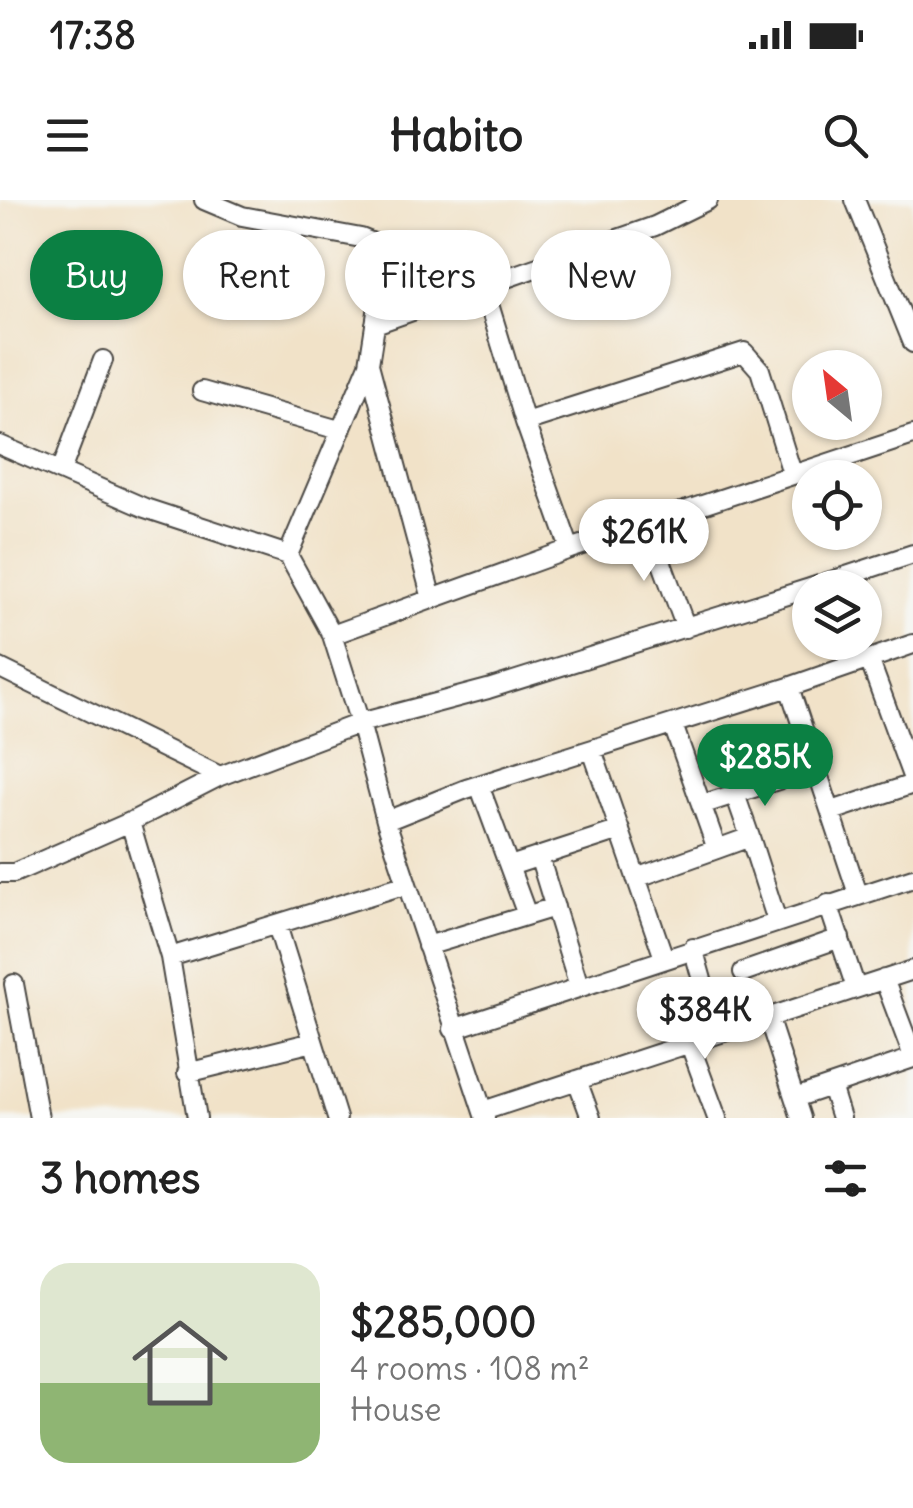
<!DOCTYPE html>
<meta charset="utf-8">
<style>
body{margin:0;font-family:Delius,sans-serif;background:#f6f6f6;color:#222;height:100vh;display:flex;flex-direction:column;font-size:38px;white-space:nowrap}
*{box-sizing:border-box;margin:0}
p{font-size:32px;color:#767676}
.icon{flex:none;width:55px;height:55px;fill:none;stroke:currentColor;stroke-width:2;stroke-linecap:round;stroke-linejoin:round}
.map{position:relative;height:918px;overflow:hidden}
.side{display:flex;flex-direction:column;background:#fff;flex:1}
.side>*{flex:none}
.banner{position:absolute;left:30px;top:30px;width:855px;height:90px;display:flex;gap:20px}
.needle{width:65px;rotate:331deg}
.buttons{position:absolute;left:792px;top:150px;display:grid;gap:20px}
.buttons a{display:grid;place-items:center;width:90px;height:90px;border-radius:50%;background:#fff;box-shadow:0 2px 8px #0004;font-size:50px}
.price{position:absolute;translate:-50% -85px;padding:0 22px;border-radius:35px;background:#fff;color:#222;font-size:32px;line-height:65px;filter:drop-shadow(0 2px 5px #0008)}
.price::after{content:'';position:absolute;left:50%;top:60px;width:30px;height:22px;margin-left:-15px;background:inherit;clip-path:polygon(0 0,100% 0,50% 100%)}
.price.active{background:#0b8043;color:#fff}
ul{padding:0;list-style:none}
li{display:flex;align-items:center;gap:30px;height:250px;padding:0 40px}
li+li{border-top:2px solid #e0e0e0}
li span{display:grid;place-items:center;flex:none;width:280px;height:200px;border-radius:30px;color:#555}
li>.icon{margin-inline-start:auto}
span .icon{width:120px;height:120px;fill:#fffc;stroke-width:1}
li b{font-size:42px}
h2{display:flex;justify-content:space-between;align-items:center;height:120px;padding:0 40px;font-size:42px}
.pill{padding:0 35px;border-radius:45px;background:#fff;box-shadow:0 2px 8px #0004;font-size:35px;line-height:90px}
.pill.active{background:#0b8043;color:#fff}
.status{display:flex;justify-content:space-between;align-items:center;height:70px;padding:0 50px;background:#fff;direction:ltr}
.status svg{height:28px;fill:currentColor}
header{display:flex;justify-content:space-between;align-items:center;height:130px;padding:0 40px;background:#fff;font-size:45px;font-weight:800}
.map>svg:first-child{display:block}
</style>
<div class="status"><b>17:38</b><svg viewBox="0 0 49 12"><path d="M0 12V9h3v3zM5 12V6h3v6zM10 12V3h3v9zM15 12V0h3v12zM26 1h20v11H26zM47 4h2v5h-2z"/></svg></div>
<header><svg class="icon" aria-label="menu" viewBox="0 0 24 24"><path d="M4 6h16M4 12h16M4 18h16"/></svg>Habito<svg class="icon" aria-label="search" viewBox="0 0 24 24"><circle cx="10" cy="10" r="6"/><path d="M15 15l6 6"/></svg></header>
<div class="map">
<svg width="913" height="918" viewBox="0 0 913 918">
<rect width="100%" height="100%" fill="#f6f6f2"/>
<filter id="ink" filterUnits="userSpaceOnUse"><feTurbulence type="fractalNoise" baseFrequency=".01" numOctaves="2"/><feDisplacementMap in="SourceGraphic" scale="20" xChannelSelector="R" yChannelSelector="G"/><feConvolveMatrix kernelMatrix="1 2 1 2 8 2 1 2 1" color-interpolation-filters="sRGB"/></filter>
<filter id="wash" filterUnits="userSpaceOnUse"><feTurbulence type="fractalNoise" baseFrequency=".0048" numOctaves="4" result="noise"/><feDisplacementMap in="SourceGraphic" scale="40" xChannelSelector="R" yChannelSelector="G"/><feGaussianBlur stdDeviation="2.25" result="paint"/><feColorMatrix in="noise" values="0 0 0 0 0 0 0 0 0 0 0 0 0 0 0 0 0 1.4 0 .05"/><feComposite in="paint" operator="in"/></filter>
<g filter="url(#wash)">
<rect width="100%" height="100%" fill="#f1e2c8"/>
</g>
<g filter="url(#ink)">
<g fill="none" stroke-linecap="round" stroke-linejoin="round">
<defs>
<path id="street" d="M 204,0 L 242,16 L 361,38 L 484,88 L 525,222 L 744,152 L 760,170 L 792,273
M 855,0 L 913,143
M 375,124 L 655,26 L 708,0
M 369,164 L 432,399
M 202,191 L 339,230
M 525,222 L 570,349
M 0,245 L 145,308 L 288,355
M 61,271 L 103,160
M 647,323 L 686,428
M 810,388 L 913,354
M 332,435 L 288,355 L 369,164 L 387,48
M 869,459 L 913,579
M 0,468 L 220,576
M 789,487 L 858,694
M 673,525 L 717,649 L 750,637 L 777,721
M 592,550 L 664,758
M 479,585 L 527,715
M 735,594 L 750,637
M 701,605 L 815,568
M 832,611 L 913,584
M 386,621 L 466,589 L 789,487 L 913,444
M 130,622 L 170,757 L 197,918
M 539,656 L 579,786
M 510,666 L 620,630
M 0,673 L 14,673 L 130,622 L 220,576 L 360,523 L 488,489 L 810,388
M 636,678 L 717,649
M 828,704 L 856,788
M 277,725 L 337,918
M 427,746 L 555,707
M 693,748 L 717,833
M 170,757 L 407,684
M 743,772 L 840,738
M 884,779 L 913,856
M 14,784 L 39,918
M 768,817 L 801,918
M 453,829 L 913,678
M 689,842 L 717,918
M 187,873 L 313,842
M 577,880 L 591,918
M 831,886 L 841,918
M 795,898 L 913,858
M 483,911 L 913,770
M 485,918 L 386,621 L 360,523 L 332,435 L 570,349 L 913,235"/>
</defs>
<use href="#street" stroke="#494643" stroke-width="22"/>
<use href="#street" stroke="#fff" stroke-width="18"/>
</g>
</g>
</svg>
<div class="buttons">
<a><svg class="needle" viewBox="-14 -14 28 28"><path d="M0-13l5 13h-10z" fill="#e53935"/><path d="M0 13l5-13h-10z" fill="#767676"/></svg></a>
<a><svg class="icon" aria-label="locate" viewBox="0 0 24 24"><circle cx="12" cy="12" r="6"/><path d="M12 2v4M12 18v4M2 12h4M18 12h4"/></svg></a>
<a><svg class="icon" aria-label="layers" viewBox="0 0 24 24"><path d="M12 4l9 5-9 5-9-5zM3 14l9 5 9-5"/></svg></a>
</div>
<b class="price" style="left:644px;top:384px">$261K</b>
<b class="price active" style="left:765px;top:609px">$285K</b>
<b class="price" style="left:705px;top:862px">$384K</b>
<div class="banner">
<a class="pill active">Buy</a>
<a class="pill">Rent</a>
<a class="pill">Filters</a>
<a class="pill">New</a>
</div>
</div>
<section class="side">
<h2>3 homes<svg class="icon" aria-label="filters" viewBox="0 0 24 24"><path d="M4 7h16M4 17h16"/><circle cx="9" cy="7" r="2"/><circle cx="15" cy="17" r="2"/></svg></h2>
<ul>
<li><span style="background:linear-gradient(#dfe7d0 60%,#8fb573 0)"><svg class="icon" aria-label="home" viewBox="0 0 24 24"><path d="M3 11l9-7 9 7M6 9v11h12V9"/></svg></span><div><b>$285,000</b><p>4 rooms · 108 m²</p><p>House</p></div></li>
</ul>
</section>
